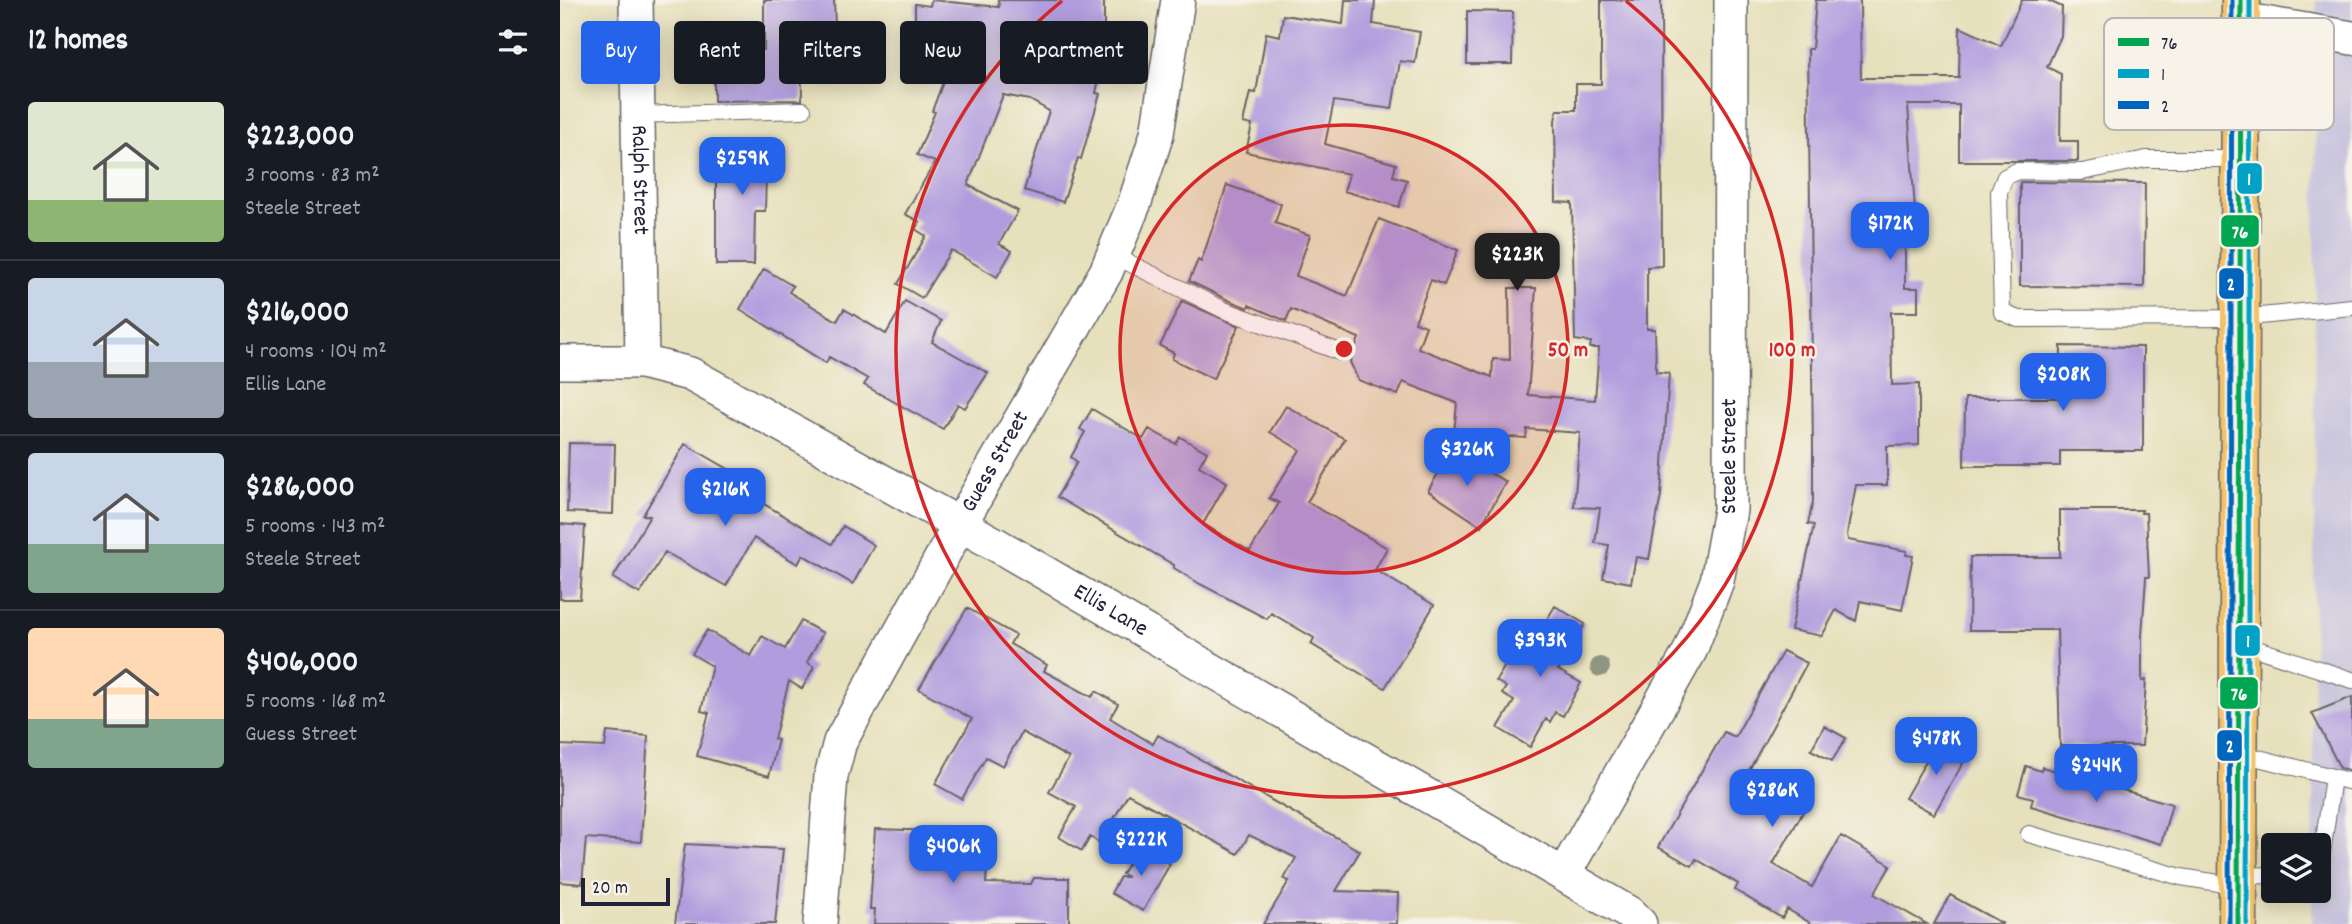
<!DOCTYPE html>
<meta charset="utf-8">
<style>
body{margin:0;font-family:Dekko,sans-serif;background:#20242c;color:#f1f3f6;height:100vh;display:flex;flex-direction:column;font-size:26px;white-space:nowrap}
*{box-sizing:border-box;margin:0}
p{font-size:23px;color:#9ea1a6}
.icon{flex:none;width:38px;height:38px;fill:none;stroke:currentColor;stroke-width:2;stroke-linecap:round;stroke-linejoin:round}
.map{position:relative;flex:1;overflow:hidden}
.details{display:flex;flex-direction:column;background:#171b24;width:560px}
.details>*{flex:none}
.hud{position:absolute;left:21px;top:21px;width:665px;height:63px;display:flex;gap:14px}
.fabs{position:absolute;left:1701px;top:833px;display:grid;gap:14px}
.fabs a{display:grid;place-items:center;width:70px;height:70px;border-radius:7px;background:#171b24;box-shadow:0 4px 18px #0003;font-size:35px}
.scale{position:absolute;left:21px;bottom:18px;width:89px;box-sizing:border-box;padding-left:7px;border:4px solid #22223b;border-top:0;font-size:19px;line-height:24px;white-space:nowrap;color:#22223b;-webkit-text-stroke:5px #f7f3e8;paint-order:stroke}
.price{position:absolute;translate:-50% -60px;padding:0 16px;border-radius:14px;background:#2563eb;color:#fff;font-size:23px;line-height:46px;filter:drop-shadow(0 2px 4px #0008)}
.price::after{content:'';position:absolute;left:50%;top:42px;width:21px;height:16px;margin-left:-10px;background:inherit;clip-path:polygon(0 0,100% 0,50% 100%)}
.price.current{background:#222;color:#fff}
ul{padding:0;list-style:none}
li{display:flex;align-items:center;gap:21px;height:175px;padding:0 28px}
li+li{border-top:2px solid #363941}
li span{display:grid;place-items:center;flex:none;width:196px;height:140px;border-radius:7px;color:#555}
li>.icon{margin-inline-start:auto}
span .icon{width:84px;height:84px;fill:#fffc;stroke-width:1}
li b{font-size:30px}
h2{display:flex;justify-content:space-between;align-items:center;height:84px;padding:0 28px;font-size:30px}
.tag{padding:0 24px;border-radius:7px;background:#171b24;box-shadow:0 4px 18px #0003;font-size:24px;line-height:63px}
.tag.current{background:#2563eb;color:#fff}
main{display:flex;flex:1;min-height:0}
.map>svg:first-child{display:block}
</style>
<main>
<section class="details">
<h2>12 homes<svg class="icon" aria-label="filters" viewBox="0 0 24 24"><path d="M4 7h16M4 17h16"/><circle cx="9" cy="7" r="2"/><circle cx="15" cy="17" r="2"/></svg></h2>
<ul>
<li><span style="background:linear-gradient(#dfe7d0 70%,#8fb573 0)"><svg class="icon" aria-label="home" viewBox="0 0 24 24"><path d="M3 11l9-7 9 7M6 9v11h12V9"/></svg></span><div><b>$223,000</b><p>3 rooms · 83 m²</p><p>Steele Street</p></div></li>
<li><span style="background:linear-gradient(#c9d6e8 60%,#9aa5b1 0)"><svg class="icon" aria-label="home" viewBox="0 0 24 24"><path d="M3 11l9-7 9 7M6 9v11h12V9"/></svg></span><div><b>$216,000</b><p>4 rooms · 104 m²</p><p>Ellis Lane</p></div></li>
<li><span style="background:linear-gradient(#c9d6e8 65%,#7fa58c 0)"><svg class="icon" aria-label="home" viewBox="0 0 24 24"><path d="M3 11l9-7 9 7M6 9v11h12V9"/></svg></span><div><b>$286,000</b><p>5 rooms · 143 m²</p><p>Steele Street</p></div></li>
<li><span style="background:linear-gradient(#ffd9b3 65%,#7fa58c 0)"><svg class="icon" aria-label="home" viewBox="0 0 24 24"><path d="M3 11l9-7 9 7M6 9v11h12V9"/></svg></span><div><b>$406,000</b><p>5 rooms · 168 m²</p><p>Guess Street</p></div></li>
</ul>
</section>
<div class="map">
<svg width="1792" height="924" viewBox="0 0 1792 924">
<rect width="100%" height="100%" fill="#f7f3e8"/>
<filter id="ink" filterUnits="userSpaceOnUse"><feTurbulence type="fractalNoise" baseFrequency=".0143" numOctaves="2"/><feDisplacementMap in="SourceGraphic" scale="14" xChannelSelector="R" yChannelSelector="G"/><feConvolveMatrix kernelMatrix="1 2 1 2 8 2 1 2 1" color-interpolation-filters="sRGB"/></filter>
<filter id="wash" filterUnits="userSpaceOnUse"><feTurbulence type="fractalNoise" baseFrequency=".00686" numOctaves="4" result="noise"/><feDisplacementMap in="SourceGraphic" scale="28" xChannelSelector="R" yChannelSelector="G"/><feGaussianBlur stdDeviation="1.57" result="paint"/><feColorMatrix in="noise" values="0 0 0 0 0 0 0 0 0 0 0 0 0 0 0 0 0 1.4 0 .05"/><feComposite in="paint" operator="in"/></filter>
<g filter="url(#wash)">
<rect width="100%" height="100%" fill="#e7e0bc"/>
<path fill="#c4c0db" d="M 1756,0 L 1792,0 L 1792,924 L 1752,924 L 1752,891 L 1759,891 L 1759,845 L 1753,845 Z"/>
<g id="blocks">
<path fill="#b19dde" d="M 204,0 L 274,0 L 275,25 L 255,25 L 255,30 L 241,30 L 242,100 L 154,101 L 154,51 L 204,50 Z
M 371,0 L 439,7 L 438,0 L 544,0 L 544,56 L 536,93 L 540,94 L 521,159 L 518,158 L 503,202 L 464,190 L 489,111 L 470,100 L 443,95 L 408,185 L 458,211 L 439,244 L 452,251 L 437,277 L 391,250 L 362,298 L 338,284 L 366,236 L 355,229 L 360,222 L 345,214 L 375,162 L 357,155 L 375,112 L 372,111 L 388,69 L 394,37 L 355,33 L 355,4 L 370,6 Z
M 785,0 L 815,0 L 813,24 L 860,32 L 855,63 L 840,61 L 832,109 L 774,101 L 765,144 L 836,164 L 833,176 L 847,180 L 839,207 L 784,191 L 789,174 L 686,152 L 692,125 L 683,123 L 690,92 L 696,93 L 706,33 L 720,36 L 723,15 L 783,24 Z
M 1041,0 L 1101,0 L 1102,266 L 1087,267 L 1087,329 L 1095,329 L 1096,372 L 1109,373 L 1101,495 L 1089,559 L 1076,557 L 1071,583 L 1043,578 L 1049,545 L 1035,543 L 1040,508 L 1014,507 L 1020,433 L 967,429 L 966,438 L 894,433 L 897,403 L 843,382 L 838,395 L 798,380 L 790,362 L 799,338 L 731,309 L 726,321 L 689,305 L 688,308 L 668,300 L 629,281 L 638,260 L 641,262 L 667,185 L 721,204 L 715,223 L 750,235 L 736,276 L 787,296 L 819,219 L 898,250 L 884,285 L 871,280 L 855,322 L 866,326 L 858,348 L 932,377 L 933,359 L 950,360 L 949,288 L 976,288 L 968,395 L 1035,400 L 1039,348 L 1030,348 L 1031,342 L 1015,340 L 1012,203 L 996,202 L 995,121 L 997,110 L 1016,110 L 1016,84 L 1041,84 Z
M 1256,0 L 1300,0 L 1301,78 L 1399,78 L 1400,27 L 1441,46 L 1462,0 L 1487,0 L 1502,7 L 1501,36 L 1487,67 L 1501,74 L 1500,141 L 1518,141 L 1518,161 L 1399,161 L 1399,105 L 1348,105 L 1357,242 L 1345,242 L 1345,288 L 1358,288 L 1358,312 L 1331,312 L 1332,385 L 1359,384 L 1359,445 L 1327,446 L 1327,485 L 1296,485 L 1287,534 L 1288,540 L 1347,551 L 1346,555 L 1353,556 L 1342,610 L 1300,601 L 1296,621 L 1276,610 L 1262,636 L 1231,630 L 1254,525 L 1248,524 L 1253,501 L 1253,448 L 1248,49 L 1252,49 Z
M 907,11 L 953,12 L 952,64 L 907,64 Z
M 224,144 L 225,170 L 210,171 L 210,175 L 206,175 L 205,211 L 195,211 L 194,265 L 156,265 L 156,145 Z
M 1460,182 L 1585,183 L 1584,287 L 1460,286 Z
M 204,269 L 233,286 L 229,292 L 277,321 L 284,309 L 326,334 L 345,301 L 381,321 L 372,342 L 428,373 L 405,408 L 398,404 L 383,429 L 304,385 L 308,379 L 269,357 L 266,363 L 180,309 Z
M 622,301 L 679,326 L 653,379 L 612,359 L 614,353 L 600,346 Z
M 1501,346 L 1583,347 L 1583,451 L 1500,451 L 1500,466 L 1404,466 L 1405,398 L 1500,398 Z
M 726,406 L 785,439 L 747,502 L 827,548 L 815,570 L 874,605 L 825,688 L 751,644 L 754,638 L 711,613 L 707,619 L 640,584 L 614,568 L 614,565 L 497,497 L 517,462 L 511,457 L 525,432 L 520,429 L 532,409 L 583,439 L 589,429 L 616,444 L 620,437 L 647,452 L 639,466 L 667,482 L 643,524 L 690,551 L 719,503 L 709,498 L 740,450 L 710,432 Z
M 9,443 L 55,444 L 53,514 L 7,512 Z
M 125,444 L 191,482 L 187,489 L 201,497 L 199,501 L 272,544 L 283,526 L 314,545 L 293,584 L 243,555 L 238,564 L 194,538 L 166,586 L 105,552 L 80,594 L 53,578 L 90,516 L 83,515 Z
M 891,451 L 946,482 L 921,526 L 868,491 Z
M 1500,510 L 1582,510 L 1581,513 L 1586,513 L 1589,577 L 1586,577 L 1582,636 L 1582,681 L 1586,680 L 1582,746 L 1500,746 L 1497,630 L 1409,630 L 1410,557 L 1500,557 Z
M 0,524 L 25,526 L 20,599 L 0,599 Z
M 995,606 L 1025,624 L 998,670 L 1021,683 L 1003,716 L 995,712 L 990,722 L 986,719 L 970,747 L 938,728 L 954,701 L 942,694 L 946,687 L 936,681 L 953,652 L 964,658 Z
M 407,608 L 455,635 L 450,644 L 487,665 L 484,671 L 532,697 L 536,691 L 558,704 L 550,718 L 593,744 L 598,735 L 800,851 L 776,891 L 838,893 L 837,924 L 703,924 L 729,881 L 724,879 L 736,858 L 689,835 L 678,854 L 568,794 L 540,843 L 530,837 L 522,851 L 499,837 L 516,807 L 489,792 L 509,758 L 462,732 L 443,766 L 426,757 L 402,799 L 375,784 L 412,719 L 359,689 Z
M 241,621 L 263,633 L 247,662 L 254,667 L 242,689 L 229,681 L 214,739 L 218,740 L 209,776 L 137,756 L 149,713 L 141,711 L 152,666 L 132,654 L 147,630 L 191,656 L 202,636 L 225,649 Z
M 1223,651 L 1247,663 L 1187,774 L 1243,812 L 1213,864 L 1252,887 L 1281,836 L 1331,865 L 1314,894 L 1367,924 L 1252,924 L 1227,909 L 1222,918 L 1175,890 L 1178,884 L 1136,859 L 1132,866 L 1098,847 L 1164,732 L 1175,737 Z
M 1792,697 L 1792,771 L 1780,768 L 1752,713 Z
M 1264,726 L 1286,738 L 1272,761 L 1251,750 Z
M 47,732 L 88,736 L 81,842 L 26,838 L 22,884 L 0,882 L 0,745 L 45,747 Z
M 1378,740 L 1407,756 L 1374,814 L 1345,798 Z
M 1466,766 L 1481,771 L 1482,767 L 1612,804 L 1601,844 L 1471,806 L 1473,798 L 1458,794 Z
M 315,829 L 409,832 L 407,865 L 427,866 L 426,883 L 471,884 L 474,878 L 509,878 L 509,924 L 314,924 L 315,909 L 310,909 Z
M 125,844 L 223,849 L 215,924 L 115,924 Z
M 579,845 L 610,864 L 583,911 L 551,893 L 560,877 L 568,877 L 562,874 Z
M 1390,895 L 1443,924 L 1374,924 Z"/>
</g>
</g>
<g filter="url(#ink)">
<use href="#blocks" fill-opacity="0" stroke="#676468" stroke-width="2"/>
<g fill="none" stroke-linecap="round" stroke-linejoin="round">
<defs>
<path id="lane" d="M 76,115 L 243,110
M 1681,159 L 1586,159 L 1522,172 L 1457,171 L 1445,177 L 1439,192 L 1442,312 L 1458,319 L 1680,318 L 1792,307
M 553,255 L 664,310 L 780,352
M 1679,643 L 1792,680
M 1679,753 L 1792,782
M 1469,834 L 1621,877 L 1678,886
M 1759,874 L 1773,777
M 1678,876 L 1713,875"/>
<g id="street">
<path id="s1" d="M 76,0 L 82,362"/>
<path d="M 1681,19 L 1792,38"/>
<path id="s2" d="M 0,362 L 82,362 L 130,374 L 437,545 L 1069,913 L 1080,924"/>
<path id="s3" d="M 1004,874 L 1130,651 L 1157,581 L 1170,510 L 1171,0"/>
<path id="s4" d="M 260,924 L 271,776 L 280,742 L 400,524 L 546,272 L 575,202 L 597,134 L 618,0"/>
</g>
<path id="primary" d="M 1678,924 L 1681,0"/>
</defs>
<use href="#lane" stroke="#676468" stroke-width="18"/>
<use href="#street" stroke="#676468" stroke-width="36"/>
<use href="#primary" stroke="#676468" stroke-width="41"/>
<use href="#lane" stroke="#fff" stroke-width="16"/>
<use href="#street" stroke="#fff" stroke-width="33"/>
<use href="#primary" stroke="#f3c26a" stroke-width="38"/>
<defs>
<path id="bus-1" d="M 1678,924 L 1681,0"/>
<path id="bus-2" d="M 1687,924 L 1690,0"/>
<path id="bus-3" d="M 1669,924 L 1672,0"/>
</defs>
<use href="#bus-1" stroke="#f7f3e8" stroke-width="10"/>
<use href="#bus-2" stroke="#f7f3e8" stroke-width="10"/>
<use href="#bus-3" stroke="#f7f3e8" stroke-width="10"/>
<use href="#bus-1" stroke="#00a651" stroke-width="5"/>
<use href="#bus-2" stroke="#02a2c7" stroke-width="5"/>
<use href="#bus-3" stroke="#0065bd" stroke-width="5"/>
</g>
<circle fill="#909581" cx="1040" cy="667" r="10"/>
</g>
<circle cx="784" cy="349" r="224" fill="#d62828" fill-opacity=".12"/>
<g fill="none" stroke="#d62828" stroke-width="3.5">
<circle cx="784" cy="349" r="224"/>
<path d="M1066 1A448 448 0 1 1 502 1"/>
</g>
<g text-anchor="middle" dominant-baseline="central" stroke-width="5" stroke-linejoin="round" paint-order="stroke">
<g font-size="23" fill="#22223b" stroke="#f7f3e8">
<text stroke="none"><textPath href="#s1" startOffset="180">Ralph Street</textPath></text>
<text stroke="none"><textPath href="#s3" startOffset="457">Steele Street</textPath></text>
<text stroke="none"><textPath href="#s4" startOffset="504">Guess Street</textPath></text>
<text stroke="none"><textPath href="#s2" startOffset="614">Ellis Lane</textPath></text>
</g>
</g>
<rect x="1544" y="18" width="230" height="112" rx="10" fill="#f7f3e8" stroke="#b7b4b4" stroke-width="2"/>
<rect x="1558" y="38" width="31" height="8" fill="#00a651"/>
<rect x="1558" y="69" width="31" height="9" fill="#02a2c7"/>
<rect x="1558" y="101" width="31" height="8" fill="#0065bd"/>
<g font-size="19" fill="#22223b">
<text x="1601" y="49">76</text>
<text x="1601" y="80">1</text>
<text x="1601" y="112">2</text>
</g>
<circle cx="784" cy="349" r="10" fill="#d62828" stroke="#f7f3e8" stroke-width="3.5"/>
<g font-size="21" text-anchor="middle" font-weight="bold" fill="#d62828" stroke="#f7f3e8" stroke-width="5" stroke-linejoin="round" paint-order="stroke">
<text x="1008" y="356">50 m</text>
<text x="1232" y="356">100 m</text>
</g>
<g stroke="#f7f3e8" stroke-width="2.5">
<rect x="1676" y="162" width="27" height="33" rx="7" fill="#02a2c7"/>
<rect x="1660" y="214" width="40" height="34" rx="7" fill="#00a651"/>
<rect x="1658" y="267" width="27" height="33" rx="7" fill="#0065bd"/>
<rect x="1674" y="624" width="27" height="33" rx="7" fill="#02a2c7"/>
<rect x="1659" y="676" width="40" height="34" rx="7" fill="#00a651"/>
<rect x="1656" y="729" width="27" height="33" rx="7" fill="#0065bd"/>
</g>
<g font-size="19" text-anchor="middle" font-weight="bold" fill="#fff">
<text x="1689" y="185">1</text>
<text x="1680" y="238">76</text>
<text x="1671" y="290">2</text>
<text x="1688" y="647">1</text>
<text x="1679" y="700">76</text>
<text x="1670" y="752">2</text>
</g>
</svg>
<div class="fabs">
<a><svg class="icon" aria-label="layers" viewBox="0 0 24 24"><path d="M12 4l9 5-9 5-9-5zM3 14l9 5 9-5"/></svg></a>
</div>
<div class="scale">20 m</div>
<b class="price" style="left:182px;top:197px">$259K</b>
<b class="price" style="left:1330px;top:262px">$172K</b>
<b class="price current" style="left:957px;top:293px">$223K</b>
<b class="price" style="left:1503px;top:413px">$208K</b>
<b class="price" style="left:907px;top:488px">$326K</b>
<b class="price" style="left:165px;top:528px">$216K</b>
<b class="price" style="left:980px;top:679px">$393K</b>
<b class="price" style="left:1376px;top:777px">$478K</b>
<b class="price" style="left:1536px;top:804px">$244K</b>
<b class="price" style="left:1212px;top:829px">$286K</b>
<b class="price" style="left:581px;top:878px">$222K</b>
<b class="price" style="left:393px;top:885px">$406K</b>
<div class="hud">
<a class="tag current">Buy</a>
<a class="tag">Rent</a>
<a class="tag">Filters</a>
<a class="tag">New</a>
<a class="tag">Apartment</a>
</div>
</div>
</main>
